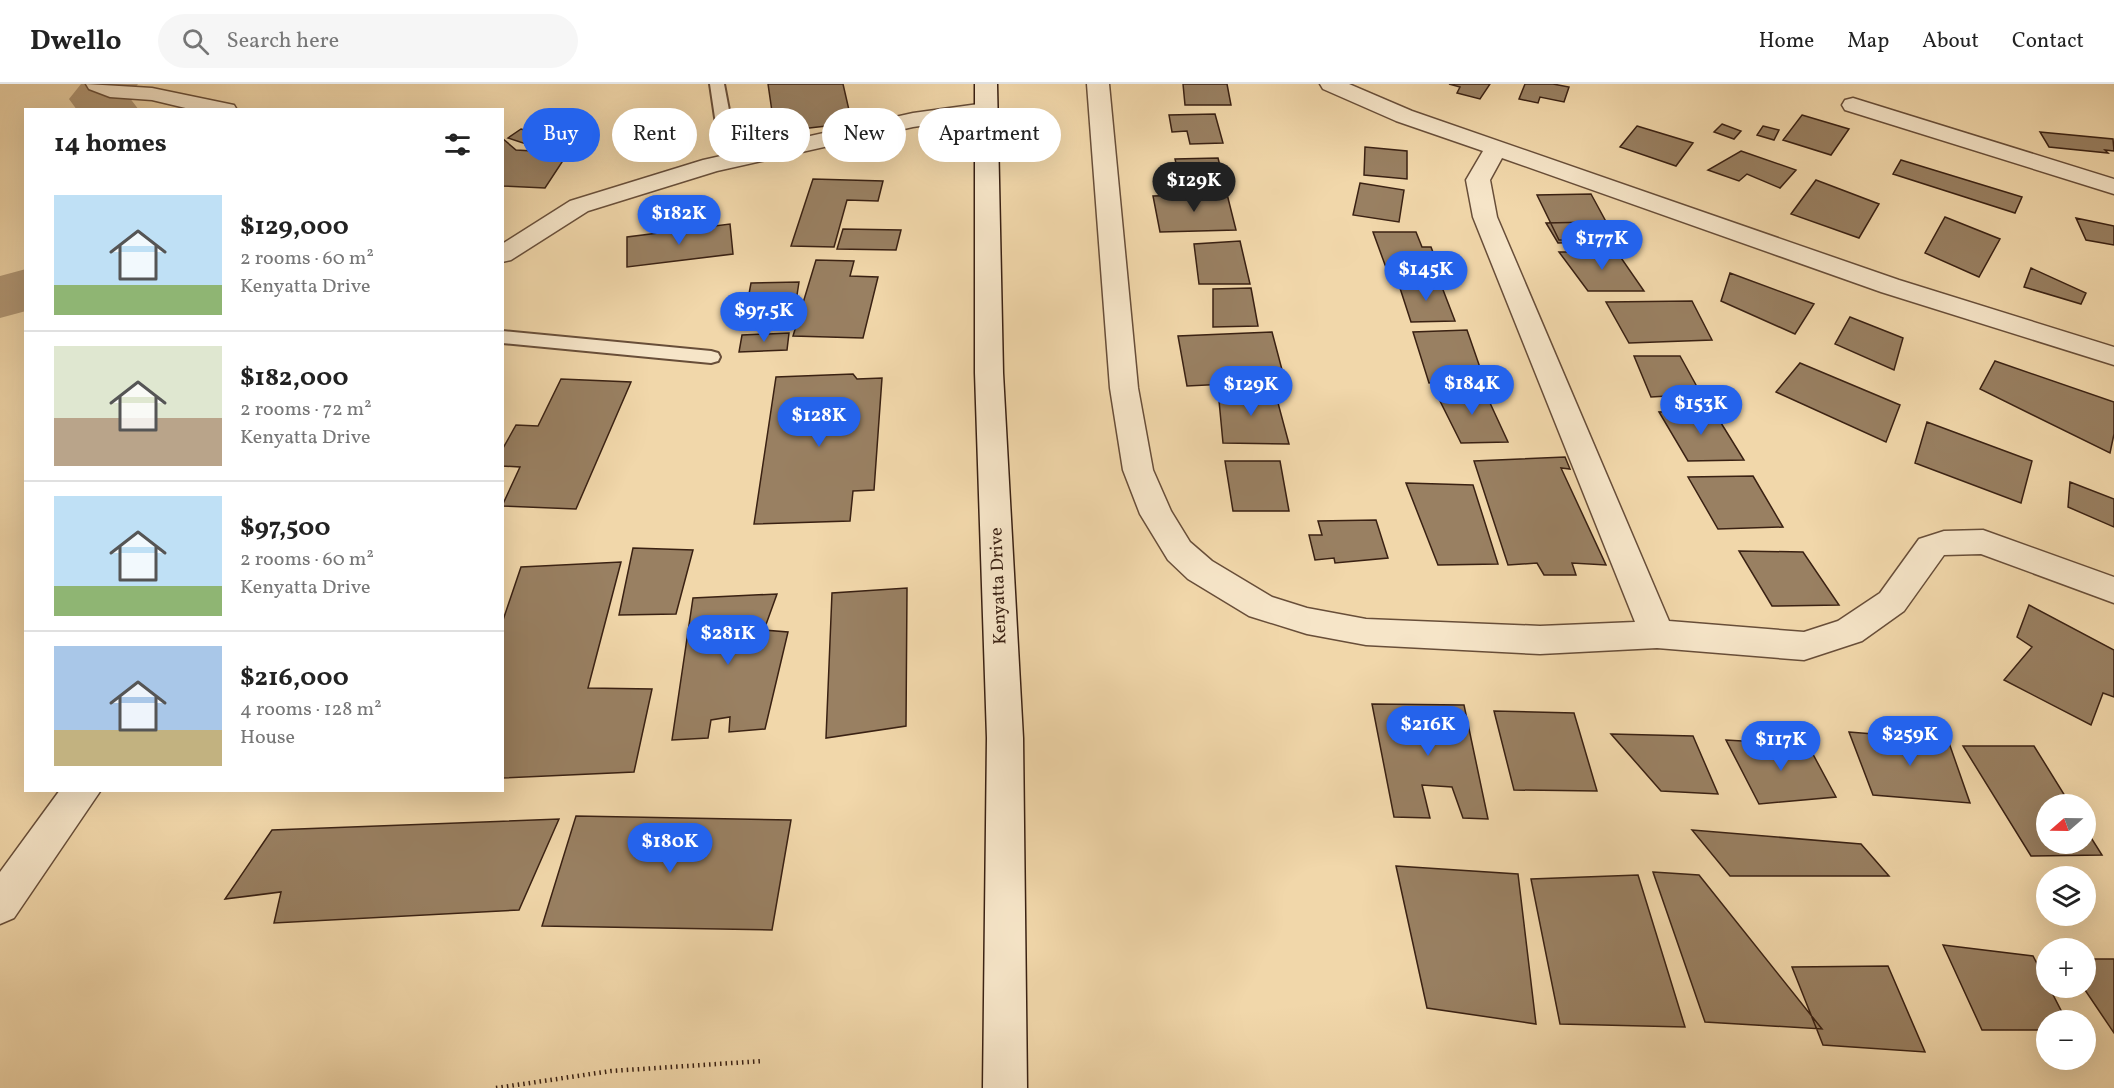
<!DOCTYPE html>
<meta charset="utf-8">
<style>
body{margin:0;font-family:Vollkorn,serif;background:#f6f6f6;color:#222;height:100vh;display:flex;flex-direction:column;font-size:22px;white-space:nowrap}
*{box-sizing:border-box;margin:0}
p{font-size:20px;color:#767676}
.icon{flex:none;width:33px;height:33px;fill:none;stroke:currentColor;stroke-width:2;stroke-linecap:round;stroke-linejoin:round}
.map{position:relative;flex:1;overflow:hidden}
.sheet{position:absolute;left:24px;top:24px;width:480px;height:684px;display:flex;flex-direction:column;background:#fff;border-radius:0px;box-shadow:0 6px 24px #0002}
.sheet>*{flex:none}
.banner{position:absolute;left:522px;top:24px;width:570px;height:54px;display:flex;gap:12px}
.needle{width:39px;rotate:250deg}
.buttons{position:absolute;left:2036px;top:710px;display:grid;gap:12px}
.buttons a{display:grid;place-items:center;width:60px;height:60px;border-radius:50%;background:#fff;box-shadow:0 6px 24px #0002;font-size:30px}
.price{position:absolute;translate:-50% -51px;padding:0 14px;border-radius:21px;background:#2563eb;color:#fff;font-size:20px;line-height:39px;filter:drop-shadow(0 2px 3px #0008)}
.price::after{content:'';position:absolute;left:50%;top:36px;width:18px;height:14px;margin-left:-9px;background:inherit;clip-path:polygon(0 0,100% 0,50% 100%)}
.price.current{background:#222;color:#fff}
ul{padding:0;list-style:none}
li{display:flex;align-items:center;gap:18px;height:150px;padding:0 30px}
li+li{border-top:2px solid #e0e0e0}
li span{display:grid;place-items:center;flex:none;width:168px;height:120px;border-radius:0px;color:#555}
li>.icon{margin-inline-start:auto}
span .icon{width:72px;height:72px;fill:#fffc;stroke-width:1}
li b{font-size:26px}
h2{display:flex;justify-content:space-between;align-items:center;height:72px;padding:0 30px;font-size:26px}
.tag{padding:0 21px;border-radius:27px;background:#fff;box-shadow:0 6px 24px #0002;font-size:21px;line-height:54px}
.tag.current{background:#2563eb;color:#fff}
header{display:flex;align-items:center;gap:36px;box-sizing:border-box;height:84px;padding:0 30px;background:#fff;border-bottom:2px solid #e0e0e0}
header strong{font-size:28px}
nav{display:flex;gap:33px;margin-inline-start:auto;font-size:21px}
.search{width:420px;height:54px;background:#f6f6f6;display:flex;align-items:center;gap:15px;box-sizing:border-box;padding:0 21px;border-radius:33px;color:#767676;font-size:22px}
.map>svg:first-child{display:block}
</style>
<header>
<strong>Dwello</strong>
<div class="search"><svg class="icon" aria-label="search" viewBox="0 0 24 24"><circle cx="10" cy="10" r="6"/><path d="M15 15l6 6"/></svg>Search here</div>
<nav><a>Home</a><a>Map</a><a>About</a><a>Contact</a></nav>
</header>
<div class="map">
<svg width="2114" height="1004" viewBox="0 0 2114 1004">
<rect width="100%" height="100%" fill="#f1d7aa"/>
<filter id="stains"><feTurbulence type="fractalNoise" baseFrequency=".00333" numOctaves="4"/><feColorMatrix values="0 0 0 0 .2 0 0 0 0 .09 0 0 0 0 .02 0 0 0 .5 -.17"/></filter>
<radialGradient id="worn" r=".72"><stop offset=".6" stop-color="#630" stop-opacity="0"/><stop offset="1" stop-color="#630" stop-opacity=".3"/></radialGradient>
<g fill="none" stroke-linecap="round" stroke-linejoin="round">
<path fill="#b39977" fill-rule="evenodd" d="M 81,0 L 138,0 L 129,13 L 139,26 L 77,26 L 69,15 Z
M 26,185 L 26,227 L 0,234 L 0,192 Z"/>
</g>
<path fill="#998062" stroke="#3a2113" stroke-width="1.5" d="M 768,0 L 843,0 L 852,39 L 775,48 Z
M 1183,0 L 1227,0 L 1231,21 L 1185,21 Z
M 1449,0 L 1490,0 L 1480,15 L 1457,9 L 1460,3 Z
M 1525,0 L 1553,0 L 1569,3 L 1564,18 L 1540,13 L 1538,19 L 1519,15 Z
M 1215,30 L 1223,59 L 1190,60 L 1187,47 L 1172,48 L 1169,31 Z
M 1802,31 L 1849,45 L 1831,71 L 1783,56 Z
M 1722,40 L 1741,47 L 1734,55 L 1714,48 Z
M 1637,42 L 1693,59 L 1676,82 L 1620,63 Z
M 1763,42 L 1779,46 L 1774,56 L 1757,51 Z
M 521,45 L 560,58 L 547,67 L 508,54 Z
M 2040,48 L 2113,55 L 2114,67 L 2105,66 L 2108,69 L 2049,63 Z
M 502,54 L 516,66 L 568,69 L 545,104 L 502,102 Z
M 1365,63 L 1407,67 L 1407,95 L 1364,91 Z
M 1741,67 L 1796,86 L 1780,104 L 1747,90 L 1739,97 L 1708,86 Z
M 1218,74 L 1226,105 L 1182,106 L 1175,75 Z
M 1901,76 L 2022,113 L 2015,129 L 1893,90 Z
M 813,95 L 883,97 L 878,117 L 847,116 L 834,163 L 791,162 Z
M 1816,96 L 1879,120 L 1859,154 L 1791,130 Z
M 1360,99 L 1404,106 L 1399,138 L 1353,131 Z
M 1227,110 L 1236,146 L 1160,148 L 1153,112 Z
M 1591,110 L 1616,156 L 1559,156 L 1537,111 Z
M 1945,133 L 2000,155 L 1979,193 L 1925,169 Z
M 2076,134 L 2114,142 L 2114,161 L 2086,156 Z
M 1593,138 L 1611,157 L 1558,159 L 1546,139 Z
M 730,140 L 733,170 L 627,183 L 627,153 Z
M 843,145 L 901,146 L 896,166 L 837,165 Z
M 1373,148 L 1416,148 L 1422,163 L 1431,163 L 1441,189 L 1388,189 Z
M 1240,157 L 1250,200 L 1199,200 L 1194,160 Z
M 1559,168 L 1617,168 L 1644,207 L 1588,207 Z
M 816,176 L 854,177 L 850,192 L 878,193 L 863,254 L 793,252 Z
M 2031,184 L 2086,209 L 2081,220 L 2024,203 Z
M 1730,189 L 1814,220 L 1795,250 L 1721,217 Z
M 799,198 L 795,224 L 746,226 L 751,199 Z
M 1398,198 L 1440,198 L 1455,237 L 1411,238 Z
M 1251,204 L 1258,242 L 1213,243 L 1213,205 Z
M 1692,217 L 1712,256 L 1629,259 L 1606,218 Z
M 1850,233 L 1903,254 L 1894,286 L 1835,260 Z
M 1467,246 L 1484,295 L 1429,299 L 1413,248 Z
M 1272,248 L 1285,297 L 1187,302 L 1178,252 Z
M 789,249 L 787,266 L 739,268 L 742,251 Z
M 1634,272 L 1680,272 L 1701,310 L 1651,313 Z
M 1995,277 L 2114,318 L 2114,350 L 2110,369 L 1980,305 Z
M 1800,279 L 1900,321 L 1886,358 L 1776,308 Z
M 853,290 L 857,295 L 882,294 L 874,406 L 853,407 L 850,437 L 754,440 L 776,293 Z
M 561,295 L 631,298 L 576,425 L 502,422 L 520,383 L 502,382 L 502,366 L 516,341 L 538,342 Z
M 1274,304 L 1289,360 L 1223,359 L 1218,306 Z
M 1434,305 L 1484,306 L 1508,358 L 1461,359 Z
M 1713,326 L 1744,376 L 1688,377 L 1659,328 Z
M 1927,338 L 2032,377 L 2021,419 L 1915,379 Z
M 1565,373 L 1570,385 L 1561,384 L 1606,481 L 1572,479 L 1576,491 L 1544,491 L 1537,479 L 1508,481 L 1474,377 Z
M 1225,377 L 1280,377 L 1289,427 L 1233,427 Z
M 1753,392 L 1783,443 L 1718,445 L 1688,393 Z
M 2070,398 L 2114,415 L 2114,443 L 2068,423 Z
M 1406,399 L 1473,401 L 1498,480 L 1438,481 Z
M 1376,436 L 1388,474 L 1335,479 L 1334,474 L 1315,476 L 1309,451 L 1322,451 L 1318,437 Z
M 633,464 L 693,466 L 676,530 L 619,531 Z
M 1739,467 L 1803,468 L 1839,521 L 1772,522 Z
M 621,478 L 588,604 L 652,605 L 634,688 L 502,694 L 502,539 L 521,483 Z
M 907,504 L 906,642 L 826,654 L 832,509 Z
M 777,510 L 764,546 L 788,548 L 765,645 L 729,648 L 730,633 L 711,636 L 708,654 L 672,656 L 693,514 Z
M 2029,521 L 2114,566 L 2114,613 L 2103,609 L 2091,641 L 2004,596 L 2032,563 L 2017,553 Z
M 1372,620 L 1464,621 L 1488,735 L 1463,734 L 1452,703 L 1422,701 L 1430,734 L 1394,733 Z
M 1494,627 L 1574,629 L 1597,707 L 1514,706 Z
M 1849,648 L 1948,656 L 1970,719 L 1873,711 Z
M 1611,650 L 1693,652 L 1718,710 L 1661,707 Z
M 1726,656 L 1808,661 L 1836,713 L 1759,720 Z
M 1963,662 L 2034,662 L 2070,720 L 2046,720 L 2046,759 L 2085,759 L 2085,744 L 2102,771 L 2031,772 Z
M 576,732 L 791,736 L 772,846 L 542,842 Z
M 559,735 L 519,826 L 274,839 L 281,808 L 225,815 L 272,746 Z
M 1692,746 L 1861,760 L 1889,792 L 1730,792 Z
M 1396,782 L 1518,790 L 1536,940 L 1427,924 Z
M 1653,788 L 1699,791 L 1822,945 L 1705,938 Z
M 1638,791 L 1685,943 L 1560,940 L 1531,795 Z
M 1943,861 L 2033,872 L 2046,897 L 2046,903 L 2049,903 L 2066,936 L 2046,936 L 2046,946 L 1982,946 Z
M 2085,875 L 2114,875 L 2114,949 L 2083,903 Z
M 1888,882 L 1925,968 L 1823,961 L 1792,883 Z"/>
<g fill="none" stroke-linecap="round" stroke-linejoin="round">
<defs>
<path id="lane" d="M 710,0 L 724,0 L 733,47 L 750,73 L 748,76 L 736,76 L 717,47 Z
M 502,247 L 711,267 L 718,269 L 720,273 L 718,277 L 711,279 L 502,259 Z"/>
<path id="street" d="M 86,0 L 152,4 L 234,21 L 237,26 L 194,26 L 152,16 L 110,13 L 89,5 Z
M 1087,0 L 1109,0 L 1138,304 L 1153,386 L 1171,427 L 1190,458 L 1212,477 L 1272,513 L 1307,524 L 1366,535 L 1540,542 L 1635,538 L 1473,133 L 1466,96 L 1483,67 L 1396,37 L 1323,5 L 1320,0 L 1349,0 L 1412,27 L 1899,196 L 2114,263 L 2114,281 L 1881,208 L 1502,74 L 1490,96 L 1497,133 L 1669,537 L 1804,548 L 1838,537 L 1880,509 L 1919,455 L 1944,447 L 1983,446 L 2114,493 L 2114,519 L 1981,470 L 1944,471 L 1904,527 L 1862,557 L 1804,576 L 1657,564 L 1540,570 L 1366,561 L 1307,550 L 1249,532 L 1188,495 L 1168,476 L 1140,430 L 1123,386 L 1110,304 Z
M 1853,14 L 2114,95 L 2114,110 L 1845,26 L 1842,21 L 1845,16 Z
M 986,19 L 994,21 L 997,26 L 994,31 L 913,43 L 717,87 L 588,127 L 511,176 L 502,178 L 502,160 L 570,117 L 703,76 L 913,29 Z
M 60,706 L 101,706 L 14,834 L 0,840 L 0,788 Z"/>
<path id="secondary" d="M 975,0 L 997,0 L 1003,289 L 1023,654 L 1027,1004 L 983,1004 L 987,654 L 975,289 Z"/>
</defs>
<use href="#lane" stroke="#684e39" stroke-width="4"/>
<use href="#street" stroke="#684e39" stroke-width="3"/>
<use href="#secondary" stroke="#3a2113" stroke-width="3"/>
<path stroke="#3a2113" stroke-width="4.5" stroke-dasharray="1.5 4" stroke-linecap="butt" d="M 496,1004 L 611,987 L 763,977"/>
<use href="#lane" fill="#f6e5c8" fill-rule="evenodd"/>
<use href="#street" fill="#f6e5c8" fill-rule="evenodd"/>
<use href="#secondary" fill="#f6e5c8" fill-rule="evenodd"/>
</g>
<g text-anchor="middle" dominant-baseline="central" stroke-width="4.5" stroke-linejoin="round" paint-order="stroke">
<g font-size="18" fill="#3a2113" stroke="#f6e5c8">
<text transform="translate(999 502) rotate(-92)">Kenyatta Drive</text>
</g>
</g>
<rect width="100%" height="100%" filter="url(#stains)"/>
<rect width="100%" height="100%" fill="url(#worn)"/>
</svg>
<div class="buttons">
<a><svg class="needle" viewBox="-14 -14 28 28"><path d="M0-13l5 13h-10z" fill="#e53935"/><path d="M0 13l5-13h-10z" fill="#767676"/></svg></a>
<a><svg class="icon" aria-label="layers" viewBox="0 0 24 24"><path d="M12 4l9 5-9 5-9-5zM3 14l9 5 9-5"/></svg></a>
<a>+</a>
<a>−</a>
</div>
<b class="price current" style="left:1194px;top:129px">$129K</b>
<b class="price" style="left:679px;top:162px">$182K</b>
<b class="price" style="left:1602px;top:187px">$177K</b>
<b class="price" style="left:1426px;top:218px">$145K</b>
<b class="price" style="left:764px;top:259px">$97.5K</b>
<b class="price" style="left:1472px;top:332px">$184K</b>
<b class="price" style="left:1251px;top:333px">$129K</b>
<b class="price" style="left:1701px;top:352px">$153K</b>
<b class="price" style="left:819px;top:364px">$128K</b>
<b class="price" style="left:728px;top:582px">$281K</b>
<b class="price" style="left:1428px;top:673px">$216K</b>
<b class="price" style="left:1910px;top:683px">$259K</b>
<b class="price" style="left:1781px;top:688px">$117K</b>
<b class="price" style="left:670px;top:790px">$180K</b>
<div class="banner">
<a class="tag current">Buy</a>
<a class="tag">Rent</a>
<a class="tag">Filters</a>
<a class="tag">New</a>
<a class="tag">Apartment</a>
</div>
<section class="sheet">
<h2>14 homes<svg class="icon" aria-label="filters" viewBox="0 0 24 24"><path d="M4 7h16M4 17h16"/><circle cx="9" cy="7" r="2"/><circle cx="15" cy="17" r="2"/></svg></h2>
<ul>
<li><span style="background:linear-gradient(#bfe0f5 75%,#8fb573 0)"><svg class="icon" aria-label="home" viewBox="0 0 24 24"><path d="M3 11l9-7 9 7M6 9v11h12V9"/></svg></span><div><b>$129,000</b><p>2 rooms · 60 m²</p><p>Kenyatta Drive</p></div></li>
<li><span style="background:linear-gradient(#dfe7d0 60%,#b9a48a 0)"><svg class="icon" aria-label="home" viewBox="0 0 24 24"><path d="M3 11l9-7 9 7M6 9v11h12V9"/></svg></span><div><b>$182,000</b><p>2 rooms · 72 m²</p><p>Kenyatta Drive</p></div></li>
<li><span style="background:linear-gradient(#bfe0f5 75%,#8fb573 0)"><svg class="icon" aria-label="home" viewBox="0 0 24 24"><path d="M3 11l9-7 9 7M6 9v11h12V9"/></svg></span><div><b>$97,500</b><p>2 rooms · 60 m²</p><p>Kenyatta Drive</p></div></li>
<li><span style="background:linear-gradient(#a9c7e8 70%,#c2b280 0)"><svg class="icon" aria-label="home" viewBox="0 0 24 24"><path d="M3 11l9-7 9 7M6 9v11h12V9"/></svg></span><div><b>$216,000</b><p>4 rooms · 128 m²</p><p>House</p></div></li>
</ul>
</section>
</div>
